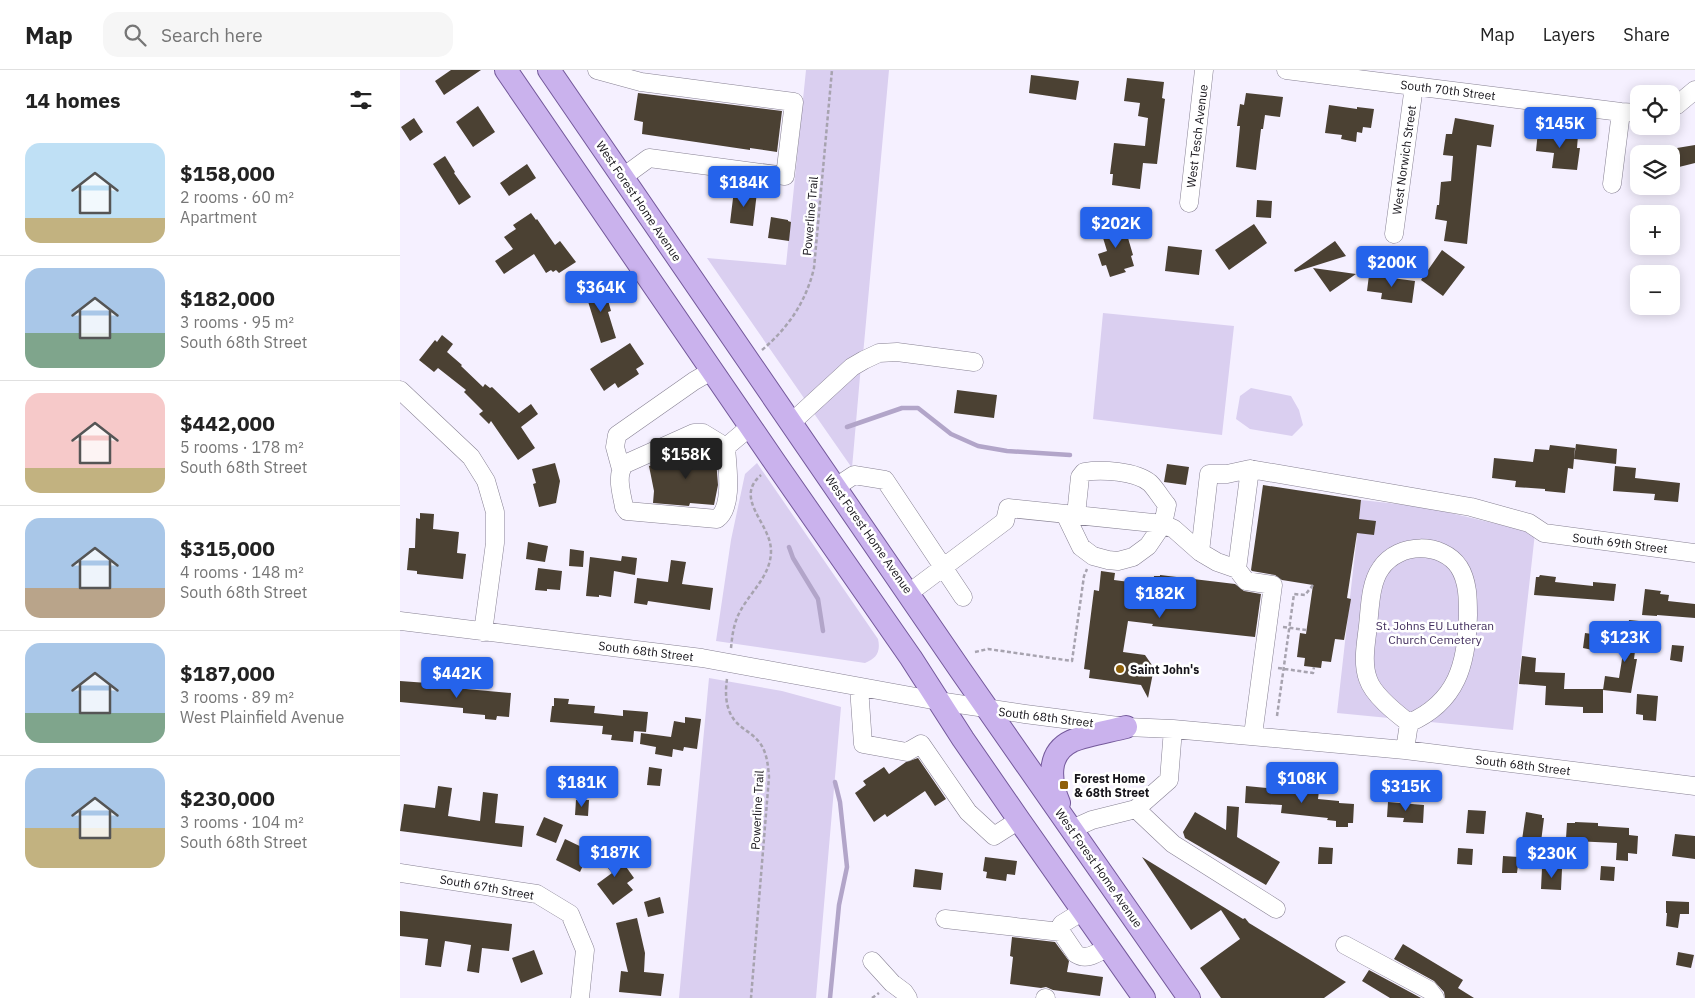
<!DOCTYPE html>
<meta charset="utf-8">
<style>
body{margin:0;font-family:"IBM Plex Sans",sans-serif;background:#f6f6f6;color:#222;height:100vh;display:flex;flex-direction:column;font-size:19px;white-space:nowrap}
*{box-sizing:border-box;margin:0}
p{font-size:16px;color:#767676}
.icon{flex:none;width:28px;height:28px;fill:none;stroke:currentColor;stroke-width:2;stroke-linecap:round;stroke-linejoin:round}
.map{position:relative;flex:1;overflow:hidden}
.drawer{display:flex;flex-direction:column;background:#fff;width:400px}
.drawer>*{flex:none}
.fabs{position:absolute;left:1230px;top:15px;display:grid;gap:10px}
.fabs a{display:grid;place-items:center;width:50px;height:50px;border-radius:10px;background:#fff;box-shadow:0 2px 12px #0003;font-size:25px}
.price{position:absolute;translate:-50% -42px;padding:0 11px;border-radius:5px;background:#2563eb;color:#fff;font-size:16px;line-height:32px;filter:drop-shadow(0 1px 2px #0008)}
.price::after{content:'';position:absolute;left:50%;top:30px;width:15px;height:11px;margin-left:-8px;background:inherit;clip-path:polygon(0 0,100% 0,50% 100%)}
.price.current{background:#222;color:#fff}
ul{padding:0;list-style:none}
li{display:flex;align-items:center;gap:15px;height:125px;padding:0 25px}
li+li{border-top:1px solid #e0e0e0}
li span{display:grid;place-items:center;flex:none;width:140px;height:100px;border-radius:15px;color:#555}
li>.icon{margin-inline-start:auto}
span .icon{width:60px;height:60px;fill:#fffc;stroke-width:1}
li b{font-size:21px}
h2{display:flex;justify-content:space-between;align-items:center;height:60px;padding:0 25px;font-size:21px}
header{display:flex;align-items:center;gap:30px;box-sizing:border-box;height:70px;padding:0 25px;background:#fff;border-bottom:1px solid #e0e0e0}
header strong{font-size:24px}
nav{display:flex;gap:28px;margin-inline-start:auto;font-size:18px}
.search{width:350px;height:45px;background:#f6f6f6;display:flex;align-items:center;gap:12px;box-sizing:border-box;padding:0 18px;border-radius:15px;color:#767676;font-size:19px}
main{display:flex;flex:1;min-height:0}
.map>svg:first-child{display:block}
</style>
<header>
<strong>Map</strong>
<div class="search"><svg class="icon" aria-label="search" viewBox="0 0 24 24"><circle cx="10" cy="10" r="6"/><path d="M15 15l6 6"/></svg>Search here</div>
<nav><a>Map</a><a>Layers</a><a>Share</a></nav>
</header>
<main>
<section class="drawer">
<h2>14 homes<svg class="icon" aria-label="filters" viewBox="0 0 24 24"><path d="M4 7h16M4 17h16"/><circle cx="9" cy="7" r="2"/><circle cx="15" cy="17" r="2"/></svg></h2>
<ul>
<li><span style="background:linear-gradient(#bfe0f5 75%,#c2b280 0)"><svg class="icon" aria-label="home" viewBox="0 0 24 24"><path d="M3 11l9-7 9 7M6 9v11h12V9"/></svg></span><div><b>$158,000</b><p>2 rooms · 60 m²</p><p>Apartment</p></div></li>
<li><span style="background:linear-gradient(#a9c7e8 65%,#7fa58c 0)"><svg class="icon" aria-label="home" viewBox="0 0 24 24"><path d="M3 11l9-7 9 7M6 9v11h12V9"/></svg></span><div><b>$182,000</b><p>3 rooms · 95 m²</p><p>South 68th Street</p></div></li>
<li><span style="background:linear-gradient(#f6c9c9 75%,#c2b280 0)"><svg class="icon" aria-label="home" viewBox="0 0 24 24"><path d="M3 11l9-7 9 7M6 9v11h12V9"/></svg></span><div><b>$442,000</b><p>5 rooms · 178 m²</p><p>South 68th Street</p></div></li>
<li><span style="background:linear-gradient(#a9c7e8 70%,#b9a48a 0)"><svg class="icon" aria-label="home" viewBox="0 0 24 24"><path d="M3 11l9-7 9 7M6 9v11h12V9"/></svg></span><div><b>$315,000</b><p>4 rooms · 148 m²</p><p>South 68th Street</p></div></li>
<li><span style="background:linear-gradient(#a9c7e8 70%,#7fa58c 0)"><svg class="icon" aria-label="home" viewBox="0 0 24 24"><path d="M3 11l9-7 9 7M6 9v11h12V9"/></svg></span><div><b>$187,000</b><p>3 rooms · 89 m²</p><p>West Plainfield Avenue</p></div></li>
<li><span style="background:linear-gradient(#a9c7e8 60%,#c2b280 0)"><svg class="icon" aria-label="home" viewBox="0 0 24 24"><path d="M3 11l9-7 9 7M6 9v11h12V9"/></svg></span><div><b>$230,000</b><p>3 rooms · 104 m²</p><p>South 68th Street</p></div></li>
</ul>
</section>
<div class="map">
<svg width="1295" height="928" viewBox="0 0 1295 928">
<rect width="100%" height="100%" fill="#f5f0ff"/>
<path fill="#dacff0" d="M 406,0 L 489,0 L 463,285 L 406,331 L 307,188 L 386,195 Z
M 703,243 L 834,256 L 822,365 L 693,349 Z
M 461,295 L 452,398 L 413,342 Z
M 851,318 L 891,326 L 899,340 L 903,355 L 892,366 L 850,359 L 836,349 L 840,326 Z
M 357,393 L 478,569 C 481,582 476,589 465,593 L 316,571 L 331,470 L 345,404 Z
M 961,430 L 1025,437 L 1135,463 L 1113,660 L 937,643 Z
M 309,608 L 382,621 L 441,637 L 416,928 L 279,928 Z"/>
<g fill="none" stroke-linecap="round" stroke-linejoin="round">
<path stroke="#b2a5c9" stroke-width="4.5" d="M 447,357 L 502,338 L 518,338 L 551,364 L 578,376 L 607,381 L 670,385
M 389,477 L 393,488 L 418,529 L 423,561
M 430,928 L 439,835 L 447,797 L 440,732 L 435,712"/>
</g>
<path fill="#4b4133" d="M 51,0 L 81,0 L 44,25 L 35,11 Z
M 631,5 L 679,11 L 676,30 L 629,23 Z
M 727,8 L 764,12 L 762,28 L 765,29 L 757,94 L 743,93 L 740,119 L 712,115 L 713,104 L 710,104 L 714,73 L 745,76 L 748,48 L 738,46 L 740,33 L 724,31 Z
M 238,23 L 382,41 L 377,82 L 350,78 L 350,80 L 242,64 L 243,52 L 234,50 Z
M 846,23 L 883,27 L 880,47 L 865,45 L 863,59 L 861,59 L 856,100 L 836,97 L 840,56 L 837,56 L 840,34 L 844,35 Z
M 929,35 L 957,39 L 957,37 L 974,39 L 971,58 L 963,57 L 962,63 L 957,62 L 956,72 L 941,69 L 942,65 L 925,63 Z
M 78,36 L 95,62 L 73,77 L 56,52 Z
M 14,48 L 23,62 L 10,71 L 1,57 Z
M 1055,48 L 1094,55 L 1091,77 L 1077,75 L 1067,174 L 1044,171 L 1047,151 L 1035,149 L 1037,135 L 1039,135 L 1041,112 L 1051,111 L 1053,86 L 1043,85 L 1046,64 L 1052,64 Z
M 1138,61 L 1178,65 L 1177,78 L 1180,78 L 1177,100 L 1152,98 L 1154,83 L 1136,81 Z
M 1295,75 L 1295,93 L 1271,99 L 1271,79 Z
M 45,86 L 55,102 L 54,103 L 71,127 L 59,135 L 33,94 Z
M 127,94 L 136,108 L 109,126 L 100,113 Z
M 334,120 L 357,122 L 353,156 L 330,153 Z
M 857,130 L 872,131 L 871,148 L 856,147 Z
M 131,143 L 136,150 L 137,149 L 155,175 L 160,171 L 176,192 L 159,203 L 156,200 L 153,202 L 151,200 L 146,203 L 134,184 L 104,204 L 95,191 L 113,179 L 104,167 L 116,159 L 113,155 Z
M 371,147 L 388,150 L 388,151 L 391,152 L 389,171 L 368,168 Z
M 723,151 L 733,185 L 731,186 L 734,196 L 724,199 L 726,202 L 710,207 L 706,195 L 702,196 L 698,184 L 707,181 L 700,158 Z
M 854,154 L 867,173 L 829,200 L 815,180 Z
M 935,171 L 946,186 L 895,202 L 894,200 Z
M 768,176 L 802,180 L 799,205 L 765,201 Z
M 1042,180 L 1065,197 L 1043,226 L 1021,210 Z
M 913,198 L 956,204 L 930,222 Z
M 969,205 L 1015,211 L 1012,233 L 981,229 L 982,223 L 967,221 Z
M 204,216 L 211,241 L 208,242 L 216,268 L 201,273 L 185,222 Z
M 42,265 L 53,274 L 47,282 L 62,295 L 61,296 L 83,317 L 85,314 L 90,318 L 92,317 L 119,343 L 131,334 L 138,344 L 121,357 L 135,378 L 118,390 L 91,351 L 89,354 L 79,344 L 83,341 L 64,322 L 66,320 L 38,298 L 34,302 L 19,290 L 35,270 L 37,272 Z
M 230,273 L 244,294 L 236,299 L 239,304 L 218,318 L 215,313 L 204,321 L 190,299 Z
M 557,320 L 597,325 L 594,348 L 554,343 Z
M 1176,374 L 1217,379 L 1216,394 L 1174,389 Z
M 1150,375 L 1175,378 L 1173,399 L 1168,398 L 1165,423 L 1145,421 L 1145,419 L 1115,417 L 1116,411 L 1092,408 L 1094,388 L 1133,392 L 1135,379 L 1149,380 Z
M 296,378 L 301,386 L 310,380 L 316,389 L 318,415 L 314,435 L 290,433 L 289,436 L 253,433 L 254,421 L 249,396 L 280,389 Z
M 155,393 L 160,411 L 156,433 L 139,437 L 133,414 L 136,413 L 132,399 Z
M 767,394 L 789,397 L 786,415 L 764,412 Z
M 1215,396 L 1236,398 L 1235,408 L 1280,413 L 1278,432 L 1254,430 L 1255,424 L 1213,421 Z
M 863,415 L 961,430 L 959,449 L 976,451 L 974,465 L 957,463 L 947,528 L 951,529 L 944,570 L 935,569 L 931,592 L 922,591 L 921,598 L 904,596 L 905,588 L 897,587 L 900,563 L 906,564 L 913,515 L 882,510 L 875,505 L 852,501 L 851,500 Z
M 20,443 L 34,444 L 33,459 L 59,462 L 57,483 L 66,484 L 63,509 L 17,504 L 17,501 L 7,500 L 9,478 L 15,478 L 16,448 L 20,449 Z
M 128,472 L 148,476 L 145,492 L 126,489 Z
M 170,479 L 184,481 L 183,497 L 169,496 Z
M 222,486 L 237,488 L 235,505 L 214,501 L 211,527 L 199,525 L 199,527 L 186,526 L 190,487 L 221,491 Z
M 271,490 L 286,492 L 282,514 L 313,518 L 310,540 L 248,531 L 247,535 L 234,533 L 237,508 L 268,512 Z
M 138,498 L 162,501 L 160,520 L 147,519 L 147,521 L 135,520 Z
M 701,501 L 715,503 L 714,510 L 753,515 L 754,506 L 760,506 L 760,505 L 835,514 L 844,521 L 861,524 L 855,567 L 752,556 L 753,554 L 728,551 L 723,582 L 745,585 L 754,598 L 748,628 L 741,615 L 689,608 L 690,600 L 684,599 L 694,520 L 699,521 Z
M 1140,505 L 1156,507 L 1155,512 L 1193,516 L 1193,512 L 1216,514 L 1214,531 L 1134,525 L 1136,507 L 1139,507 Z
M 1245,519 L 1261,521 L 1260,524 L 1269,525 L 1268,531 L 1295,534 L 1295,548 L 1257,545 L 1257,546 L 1242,545 Z
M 1229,550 L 1239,551 L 1234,589 L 1237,589 L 1231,623 L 1203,620 L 1205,606 L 1219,608 L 1223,583 L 1220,583 L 1222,568 L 1226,569 Z
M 1185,563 L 1199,565 L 1197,581 L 1183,578 Z
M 1272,575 L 1284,576 L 1282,592 L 1270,590 Z
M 1122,586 L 1136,588 L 1135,602 L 1165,603 L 1164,619 L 1203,619 L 1203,643 L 1183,643 L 1183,637 L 1145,635 L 1146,616 L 1119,614 Z
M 0,611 L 55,615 L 55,618 L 111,623 L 109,647 L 97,646 L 96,650 L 85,649 L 85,645 L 63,643 L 63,638 L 0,632 Z
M 1237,624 L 1258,626 L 1256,651 L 1243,650 L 1243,645 L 1236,644 Z
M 154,628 L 169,629 L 168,634 L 195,636 L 194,643 L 223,646 L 223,640 L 248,642 L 246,662 L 234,661 L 233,672 L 211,670 L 212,665 L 202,664 L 203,656 L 150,652 L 152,636 L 154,636 Z
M 285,647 L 301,649 L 297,679 L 284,677 L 283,681 L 273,679 L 272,687 L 255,684 L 256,677 L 240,674 L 241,663 L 271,667 L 274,651 L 285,653 Z
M 518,688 L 546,729 L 535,736 L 525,721 L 487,747 L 485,744 L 474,752 L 455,723 L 466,715 L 463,711 L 484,697 L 489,704 L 506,692 Z
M 249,697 L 262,699 L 260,716 L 247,715 Z
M 38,716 L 52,718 L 48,746 L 80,751 L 83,722 L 98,724 L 95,753 L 124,756 L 122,777 L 0,761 L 4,734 L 35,738 Z
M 846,716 L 907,722 L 907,720 L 919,721 L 918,729 L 939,731 L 939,733 L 954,734 L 953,753 L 948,753 L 948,757 L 936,757 L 936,751 L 927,750 L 928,748 L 881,743 L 882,735 L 845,733 Z
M 176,730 L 189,730 L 188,746 L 175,745 Z
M 988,732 L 1024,735 L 1023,753 L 1003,752 L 1004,748 L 987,747 Z
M 827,736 L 839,737 L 837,767 L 880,792 L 866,815 L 785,768 L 783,762 L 795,742 L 826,760 Z
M 1068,740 L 1086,741 L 1084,764 L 1066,763 Z
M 1126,742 L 1142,745 L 1142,748 L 1144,748 L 1141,772 L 1122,770 Z
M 144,747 L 163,755 L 156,773 L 136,765 Z
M 1175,752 L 1198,753 L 1198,756 L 1229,758 L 1229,765 L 1238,766 L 1237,784 L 1228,783 L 1228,791 L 1216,790 L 1217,773 L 1173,771 L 1173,768 L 1166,768 L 1167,753 L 1175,753 Z
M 1275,764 L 1295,766 L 1295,789 L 1272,786 Z
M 165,769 L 190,781 L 180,802 L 156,790 Z
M 212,777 L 234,808 L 227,813 L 233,820 L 213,835 L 197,814 L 212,803 L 199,787 Z
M 919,777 L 933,778 L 932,794 L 918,794 Z
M 1058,778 L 1073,779 L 1072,795 L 1057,794 Z
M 1103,786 L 1119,787 L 1117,803 L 1102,803 Z
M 585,787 L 617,791 L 615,805 L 607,804 L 606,811 L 586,808 L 587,802 L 583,801 Z
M 742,787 L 843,849 L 845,848 L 849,853 L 946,912 L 924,928 L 821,928 L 800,898 L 840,869 L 821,840 L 791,860 Z
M 1201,796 L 1215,797 L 1214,811 L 1200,810 Z
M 1142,798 L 1162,799 L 1161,820 L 1141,819 Z
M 515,799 L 543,803 L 541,820 L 513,817 Z
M 260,827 L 264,843 L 248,847 L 244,832 Z
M 1266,831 L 1289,832 L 1289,844 L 1280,844 L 1278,858 L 1266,856 L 1267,843 L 1266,843 Z
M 0,841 L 112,854 L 109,881 L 82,878 L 79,903 L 67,901 L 71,875 L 45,871 L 41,897 L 25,895 L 28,869 L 0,866 Z
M 237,848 L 245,883 L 244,902 L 264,904 L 261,926 L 219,922 L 221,901 L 228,902 L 216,853 Z
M 612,867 L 655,872 L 669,891 L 667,902 L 703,907 L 700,926 L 653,920 L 646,917 L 641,918 L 610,914 L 613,887 L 610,886 Z
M 1003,874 L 1063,910 L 1058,918 L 1074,928 L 1045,928 L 1044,922 L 1034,911 L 994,889 Z
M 134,880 L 143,904 L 121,913 L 112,888 Z
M 1278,882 L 1294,885 L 1291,898 L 1276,895 Z
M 969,900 L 1021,928 L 990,928 L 962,911 Z"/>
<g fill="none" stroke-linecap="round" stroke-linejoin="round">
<defs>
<path id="minor" d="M 197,0 L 241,12 L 394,32 L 385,106 L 249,88 L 223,107
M 886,0 L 1221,42 L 1239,43
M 1271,37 L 1277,35 L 1295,20
M 1212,114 L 1221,42
M 789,133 L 804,0
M 994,164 L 1014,16
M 0,320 L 71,387 L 86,411 L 95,442 L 95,473 L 83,562
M 391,353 L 452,297 L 464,290 L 479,283 L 497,282 L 574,292
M 326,377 L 303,363 L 294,363 L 225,394 C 215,405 222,424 224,437 L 227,441 L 317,449 C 334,437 327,395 326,377 L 351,356
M 221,399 L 215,377 L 217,365 L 294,311 L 313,300
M 436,417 L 454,405 L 485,410 L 563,527
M 665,444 L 681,477 L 693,486 L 708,490 L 718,491 L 733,487 L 748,476 L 763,454 L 767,435 C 761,428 756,419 750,413 C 736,401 701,399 684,402 L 680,407 L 676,445
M 800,482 L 809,404 L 827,404 L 850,399
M 837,499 L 850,399 L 1071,437 L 1129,453 L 1144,463 L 1295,483
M 509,523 L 605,451 L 608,438 L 763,454 L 774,459 L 800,482 L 817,492 L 837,499 L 846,511 L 873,515 L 853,665
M 0,551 L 302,588 L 538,631 L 625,644 L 726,657 L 773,659 L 1005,680 L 1295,716
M 459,617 L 463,674 L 507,682 L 521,674 L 568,742 L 594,766 L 619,750
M 1005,680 L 1009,653 C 1057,632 1067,594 1068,545 C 1068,529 1068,511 1059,497 C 1042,472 999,472 981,498 C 970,513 970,538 968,556 C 966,573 962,593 968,609 C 973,625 996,643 1009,653
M 736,739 L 773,774 L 876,839
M 672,759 L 692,750 L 736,739 L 769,710 L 773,659
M 0,803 L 137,824 L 170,844 L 185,880 L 180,928
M 683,841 L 662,854 L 660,857 L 661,862 L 676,884 C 687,891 697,883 708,877
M 545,849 L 661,862
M 945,875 L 1029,920 L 1035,928
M 472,891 L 492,913 L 504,922 L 508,928
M 645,928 L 646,928"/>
<path id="major" d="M 106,0 L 376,394 L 511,588 L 563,669 L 619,750 L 744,928
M 149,0 L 561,601 L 789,928
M 659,733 C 650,712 646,683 672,671 C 686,665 711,661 726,657"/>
</defs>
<use href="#minor" stroke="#878193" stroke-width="19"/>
<use href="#major" stroke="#74599b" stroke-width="24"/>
<path stroke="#a7a3af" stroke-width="2.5" stroke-dasharray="4 2.5" stroke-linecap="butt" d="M 362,280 C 388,258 406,232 414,198 L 432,0
M 883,557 L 906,560
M 331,578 C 332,568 333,558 337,548 C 346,525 371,508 371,481 C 371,453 333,429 361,405
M 575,582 L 588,579 L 672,591 L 684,506 L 687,499
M 878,598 L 913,603 L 914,597
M 327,609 C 325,623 325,641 337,653 C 344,660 353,664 360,673 C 367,683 368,695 369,707 L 351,928
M 877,646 L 894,524 L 905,525 L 913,515
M 472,928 L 479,923"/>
<use href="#minor" stroke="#fff" stroke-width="18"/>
<use href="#major" stroke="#cab2ed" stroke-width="22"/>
</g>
<g fill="#8e6009" stroke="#fff" stroke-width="2">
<circle cx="720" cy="599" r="5"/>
<rect x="659" y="710" width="10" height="10" rx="2.5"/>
</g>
<g text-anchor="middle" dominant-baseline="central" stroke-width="5" stroke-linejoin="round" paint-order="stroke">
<g font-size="12" fill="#16141a" stroke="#fff">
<text transform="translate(1048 20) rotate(7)">South 70th Street</text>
<text transform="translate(797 66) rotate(-83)">West Tesch Avenue</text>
<text transform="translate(1004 90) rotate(-82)">West Norwich Street</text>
<text transform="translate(239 131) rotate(56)">West Forest Home Avenue</text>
<text transform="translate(410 146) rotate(-85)">Powerline Trail</text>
<text transform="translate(469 464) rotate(55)">West Forest Home Avenue</text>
<text transform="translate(1220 473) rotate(7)">South 69th Street</text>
<text transform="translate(246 581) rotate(7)">South 68th Street</text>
<text transform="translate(646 647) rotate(7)">South 68th Street</text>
<text transform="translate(1123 695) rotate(7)">South 68th Street</text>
<text transform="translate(357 740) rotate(-87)">Powerline Trail</text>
<text transform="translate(699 798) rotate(55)">West Forest Home Avenue</text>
<text transform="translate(87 817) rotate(10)">South 67th Street</text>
</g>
<g font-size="12" fill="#422e5d" stroke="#fff">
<text x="1035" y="555">St. Johns EU Lutheran<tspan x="1035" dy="14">Church Cemetery</tspan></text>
</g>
<g font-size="12" font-weight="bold" fill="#16141a" stroke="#fff" text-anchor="start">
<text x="730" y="599">Saint John's</text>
<text x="674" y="708">Forest Home<tspan x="674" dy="14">&amp; 68th Street</tspan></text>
</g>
</g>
</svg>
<div class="fabs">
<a><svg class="icon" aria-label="locate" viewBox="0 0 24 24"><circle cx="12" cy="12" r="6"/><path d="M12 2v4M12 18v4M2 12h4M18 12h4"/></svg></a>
<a><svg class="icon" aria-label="layers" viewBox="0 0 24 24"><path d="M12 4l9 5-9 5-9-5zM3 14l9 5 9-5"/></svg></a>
<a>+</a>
<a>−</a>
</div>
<b class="price" style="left:1160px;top:79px">$145K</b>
<b class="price" style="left:344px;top:138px">$184K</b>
<b class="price" style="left:716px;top:179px">$202K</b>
<b class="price" style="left:992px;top:218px">$200K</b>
<b class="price" style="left:201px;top:243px">$364K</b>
<b class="price current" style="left:286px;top:410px">$158K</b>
<b class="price" style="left:760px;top:549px">$182K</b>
<b class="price" style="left:1225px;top:593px">$123K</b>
<b class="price" style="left:57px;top:629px">$442K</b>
<b class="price" style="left:902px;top:734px">$108K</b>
<b class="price" style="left:182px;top:738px">$181K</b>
<b class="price" style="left:1006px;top:742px">$315K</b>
<b class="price" style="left:215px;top:808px">$187K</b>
<b class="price" style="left:1152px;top:809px">$230K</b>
</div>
</main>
